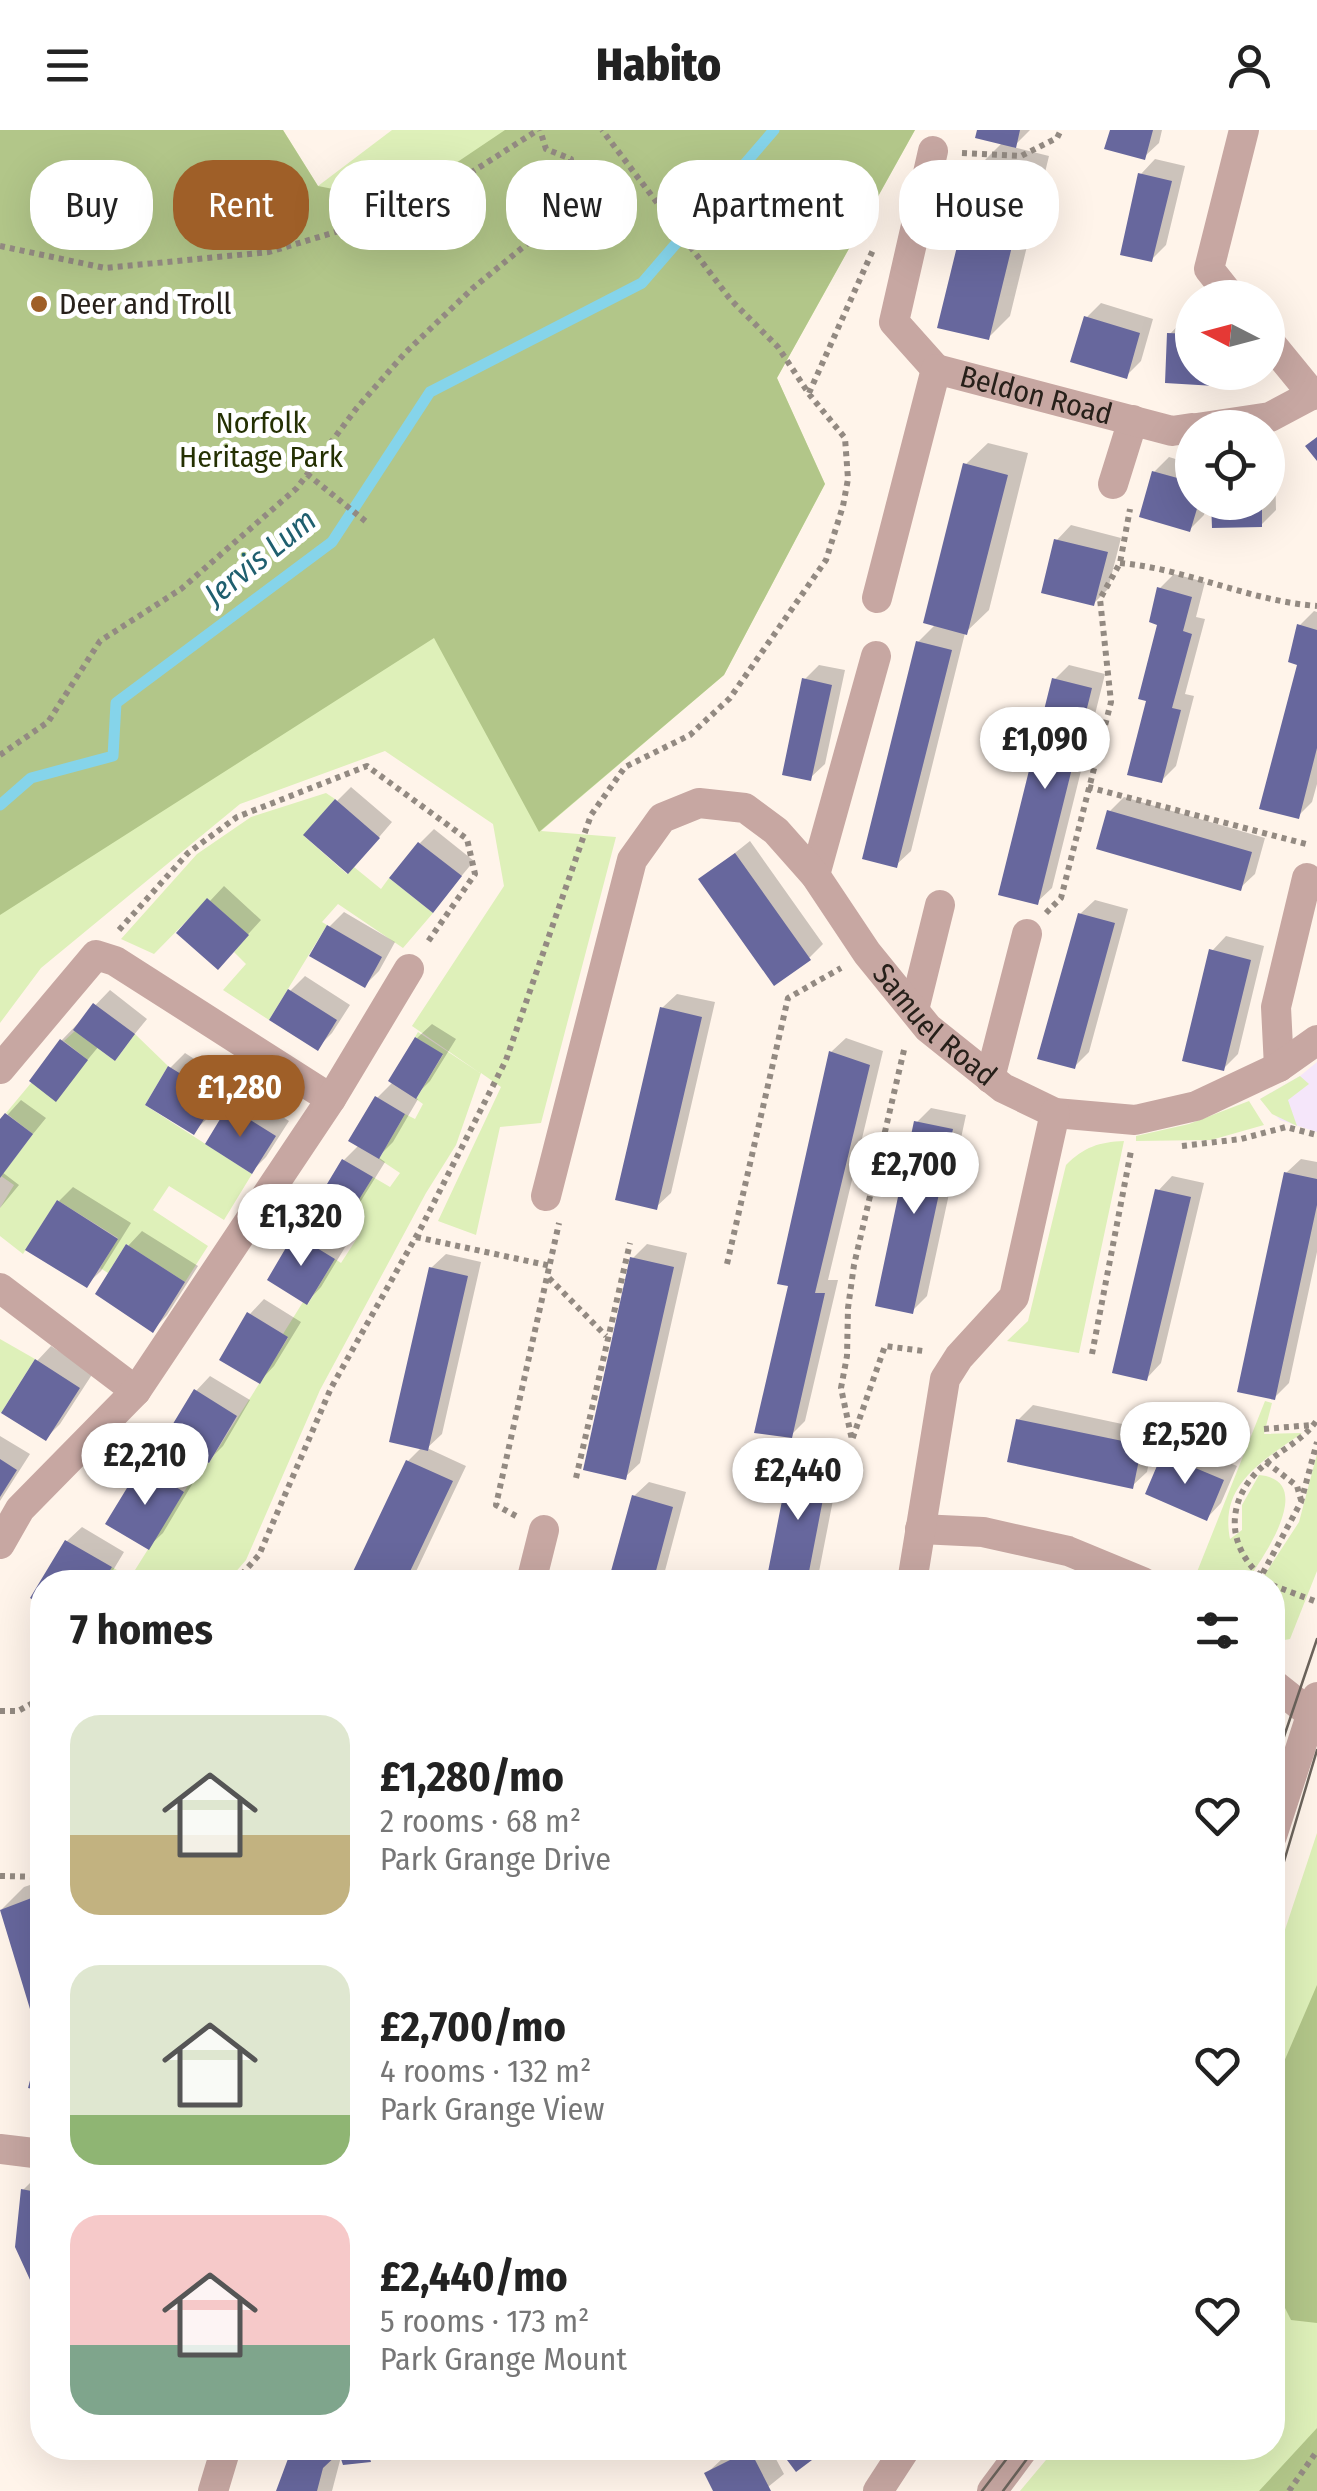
<!DOCTYPE html>
<meta charset="utf-8">
<style>
body{margin:0;font-family:"Fira Sans Condensed",sans-serif;background:#f6f6f6;color:#222;height:100vh;display:flex;flex-direction:column;font-size:38px;white-space:nowrap}
*{box-sizing:border-box;margin:0}
p{font-size:32px;color:#767676}
.icon{flex:none;width:55px;height:55px;fill:none;stroke:currentColor;stroke-width:2;stroke-linecap:round;stroke-linejoin:round}
.map{position:relative;flex:1;overflow:hidden}
.panel{position:absolute;left:30px;top:1440px;width:1255px;height:890px;display:flex;flex-direction:column;background:#fff;border-radius:40px;box-shadow:0 10px 40px #0002}
.panel>*{flex:none}
.hud{position:absolute;left:30px;top:30px;width:1258px;height:90px;display:flex;gap:20px}
.needle{width:65px;rotate:276deg}
.tools{position:absolute;left:1175px;top:150px;display:grid;gap:20px}
.tools a{display:grid;place-items:center;width:110px;height:110px;border-radius:50%;background:#fff;box-shadow:0 10px 40px #0002;font-size:50px}
.price{position:absolute;translate:-50% -85px;padding:0 22px;border-radius:35px;background:#fff;color:#222;font-size:32px;line-height:65px;filter:drop-shadow(0 2px 5px #0008)}
.price::after{content:'';position:absolute;left:50%;top:60px;width:30px;height:22px;margin-left:-15px;background:inherit;clip-path:polygon(0 0,100% 0,50% 100%)}
.price.on{background:#9f5f28;color:#fff}
ul{padding:0;list-style:none}
li{display:flex;align-items:center;gap:30px;height:250px;padding:0 40px}
li span{display:grid;place-items:center;flex:none;width:280px;height:200px;border-radius:30px;color:#555}
li>.icon{margin-inline-start:auto}
span .icon{width:120px;height:120px;fill:#fffc;stroke-width:1}
li b{font-size:42px}
h2{display:flex;justify-content:space-between;align-items:center;height:120px;padding:0 40px;font-size:42px}
.tag{padding:0 35px;border-radius:40px;background:#fff;box-shadow:0 10px 40px #0002;font-size:35px;line-height:90px}
.tag.on{background:#9f5f28;color:#fff}
header{display:flex;justify-content:space-between;align-items:center;height:130px;padding:0 40px;background:#fff;font-size:45px;font-weight:800}
.map>svg:first-child{display:block}
</style>
<header><svg class="icon" aria-label="menu" viewBox="0 0 24 24"><path d="M4 6h16M4 12h16M4 18h16"/></svg>Habito<svg class="icon" aria-label="person" viewBox="0 0 24 24"><circle cx="12" cy="8" r="4"/><path d="M4 21q1-7 8-7t8 7"/></svg></header>
<div class="map">
<svg width="1317" height="2361" viewBox="0 0 1317 2361">
<rect width="100%" height="100%" fill="#fff4ea"/>
<path fill="#f5e6fa" d="M 1317,932 L 1317,1002 L 1280,990 L 1260,969 L 1300,946 Z"/>
<path fill="#def0b9" d="M 0,0 L 283,0 L 318,56 L 392,0 L 915,0 L 777,248 L 825,354 L 724,545 L 541,701 L 616,707 L 541,993 L 500,997 L 476,1105 L 438,1091 L 501,957 L 481,943 L 456,1015 L 426,1063 L 320,1260 L 246,1430 L 227,1452 L 103,1452 L 112,1437 L 130,1448 L 204,1330 L 209,1333 L 288,1208 L 283,1204 L 303,1172 L 308,1174 L 335,1129 L 341,1133 L 361,1102 L 345,1092 L 373,1047 L 390,1057 L 400,1043 L 379,1029 L 405,984 L 415,989 L 423,974 L 416,969 L 443,925 L 415,907 L 418,902 L 480,943 L 412,896 L 504,756 L 493,694 L 385,621 L 240,674 L 41,838 L 0,893 Z
M 326,663 L 335,669 L 304,706 L 347,744 L 354,737 L 381,759 L 389,748 L 433,783 L 403,818 L 338,774 L 322,792 L 327,795 L 269,890 L 223,860 L 246,834 L 234,822 L 248,805 L 208,769 L 154,824 L 121,809 L 197,724 L 251,687 Z
M 75,901 L 115,931 L 135,904 L 168,936 L 145,975 L 252,1044 L 224,1090 L 169,1056 L 153,1080 L 208,1116 L 185,1152 L 126,1114 L 108,1143 L 100,1138 L 118,1108 L 57,1070 L 23,1124 L 0,1106 L 0,1078 L 14,1055 L 1,1046 L 33,1004 L 6,983 L 31,953 L 88,930 L 64,911 Z
M 1300,946 L 1309,954 L 1288,970 L 1297,996 L 1272,984 L 1260,969 Z
M 1249,971 L 1264,995 L 1211,1010 L 1136,1011 L 1136,1006 L 1189,994 Z
M 1124,1011 L 1079,1223 L 1007,1211 L 1028,1191 L 1066,1035 C 1084,1017 1099,1012 1124,1011 Z
M 0,1209 L 35,1229 L 1,1283 L 0,1282 Z
M 1265,1271 L 1272,1273 L 1264,1304 L 1302,1303 C 1263,1331 1219,1354 1230,1409 L 1242,1400 L 1242,1375 L 1259,1345 C 1317,1350 1264,1427 1246,1452 L 1193,1452 Z
M 1317,1324 L 1317,1441 L 1290,1509 L 1273,1512 L 1272,1452 L 1260,1452 L 1299,1392 Z
M 1317,1703 L 1317,2361 L 1020,2361 L 1056,2318 L 1272,2318 L 1273,1836 Z"/>
<path fill="#b2c689" d="M 0,0 L 283,0 L 318,56 L 398,72 L 505,0 L 915,0 L 777,248 L 825,354 L 724,545 L 539,702 L 434,508 L 0,785 Z
M 1317,1855 L 1317,2193 L 1291,2190 L 1273,2154 L 1272,2019 L 1277,1948 Z
M 1317,2298 L 1317,2361 L 1259,2361 Z"/>
<path fill="#0003" d="M 980,0 L 1030,0 L 1013,17 L 1049,26 L 1010,186 L 988,208 L 979,36 L 1003,12 Z
M 1112,0 L 1162,0 L 1159,13 L 1144,27 Z
M 1155,29 L 1185,36 L 1166,115 L 1151,130 L 1141,44 Z
M 1101,173 L 1153,189 L 1141,231 L 1126,246 L 1086,188 Z
M 1184,189 L 1192,189 L 1192,242 L 1225,242 L 1214,253 L 1168,251 L 1170,204 Z
M 988,313 L 1028,323 L 989,480 L 965,503 L 911,721 L 896,735 L 918,512 L 936,494 L 966,334 Z
M 1169,327 L 1192,334 L 1192,372 L 1208,372 L 1204,385 L 1190,399 L 1154,342 Z
M 1268,337 L 1275,337 L 1276,380 L 1261,395 L 1214,372 L 1268,372 Z
M 1071,395 L 1121,408 L 1108,459 L 1093,474 L 1057,410 Z
M 1174,444 L 1205,452 L 1196,487 L 1205,489 L 1185,564 L 1194,566 L 1176,636 L 1161,651 L 1149,569 L 1160,493 L 1159,459 Z
M 1314,481 L 1317,482 L 1317,654 L 1312,672 L 1298,686 L 1299,496 Z
M 819,535 L 845,540 L 825,634 L 810,648 L 805,549 Z
M 1069,535 L 1105,544 L 1052,758 L 1037,772 L 1055,549 Z
M 351,657 L 392,692 L 362,727 L 337,671 Z
M 1124,667 L 1265,708 L 1255,744 L 1240,758 L 1110,681 Z
M 434,699 L 474,731 L 433,780 L 420,713 Z
M 750,711 L 823,814 L 809,828 L 702,749 Z
M 224,756 L 261,790 L 232,822 L 180,803 Z
M 1095,770 L 1128,779 L 1089,922 L 1075,936 L 1080,784 Z
M 344,782 L 395,812 L 379,841 L 365,855 L 329,797 Z
M 1226,806 L 1264,816 L 1238,924 L 1223,939 L 1212,821 Z
M 305,846 L 350,875 L 332,903 L 317,918 L 290,861 Z
M 110,860 L 147,889 L 115,928 L 99,916 L 56,968 L 32,950 L 62,910 Z
M 677,864 L 715,872 L 671,1063 L 656,1077 L 662,878 Z
M 432,894 L 456,909 L 430,951 L 414,967 L 418,969 L 393,1012 L 378,1027 L 385,1032 L 359,1074 L 345,1089 L 318,1073 L 344,1030 L 359,1015 L 377,968 L 393,952 L 417,908 Z
M 846,908 L 883,921 L 828,1150 L 838,1150 L 805,1291 L 791,1305 L 791,1153 L 831,922 Z
M 185,923 L 230,952 L 208,988 L 193,1002 L 170,938 Z
M 245,963 L 289,991 L 266,1027 L 252,1041 L 230,978 Z
M 21,970 L 46,988 L 2,1042 L 19,1055 L 0,1078 L 0,993 Z
M 931,978 L 966,985 L 927,1166 L 912,1181 L 917,992 Z
M 1301,1029 L 1317,1032 L 1317,1122 L 1289,1253 L 1274,1268 L 1286,1043 Z
M 1172,1046 L 1204,1053 L 1161,1233 L 1147,1248 L 1158,1061 Z
M 73,1057 L 131,1093 L 101,1141 L 86,1155 L 59,1071 Z
M 311,1091 L 347,1114 L 321,1157 L 307,1172 L 296,1106 Z
M 142,1101 L 198,1136 L 167,1185 L 153,1200 L 128,1116 Z
M 647,1114 L 687,1123 L 640,1333 L 625,1347 L 632,1129 Z
M 446,1124 L 481,1132 L 442,1304 L 427,1318 L 466,1336 L 411,1452 L 351,1452 L 408,1331 L 422,1317 L 431,1138 Z
M 264,1169 L 301,1192 L 274,1236 L 260,1251 L 250,1184 Z
M 51,1216 L 93,1243 L 60,1294 L 46,1308 L 37,1231 Z
M 210,1246 L 250,1270 L 223,1316 L 209,1330 L 196,1261 Z
M 1033,1275 L 1155,1301 L 1147,1342 L 1132,1356 L 1018,1290 Z
M 0,1306 L 30,1324 L 0,1371 Z
M 1178,1311 L 1237,1336 L 1221,1373 L 1207,1388 L 1164,1325 Z
M 807,1317 L 842,1324 L 817,1452 L 768,1452 L 793,1331 Z
M 157,1322 L 197,1346 L 163,1403 L 148,1417 L 143,1337 Z
M 649,1352 L 686,1362 L 662,1452 L 611,1452 L 634,1366 Z
M 82,1397 L 124,1422 L 106,1452 L 42,1452 L 42,1472 L 34,1467 L 67,1411 Z
M 42,1751 L 42,1958 L 31,1956 L 42,1912 L 2,1779 L 24,1757 Z
M 42,2041 L 42,2170 L 17,2116 L 23,2060 Z
M 294,2318 L 416,2318 L 381,2325 L 380,2320 L 370,2329 L 342,2323 L 332,2361 L 279,2361 Z
M 745,2318 L 770,2318 L 784,2344 L 763,2361 L 716,2361 L 707,2343 L 722,2329 Z"/>
<g fill="none" stroke-linecap="round" stroke-linejoin="round">
<path stroke="#85d4ea" stroke-width="11" d="M 0,675 L 31,648 L 113,626 L 116,573 L 332,412 L 430,262 L 642,153 L 774,0"/>
</g>
<path fill="#67679d" d="M 977,0 L 1020,0 L 1016,18 L 975,8 Z
M 1110,0 L 1153,0 L 1145,30 L 1104,19 Z
M 977,35 L 1029,47 L 989,210 L 937,198 Z
M 1138,43 L 1172,51 L 1152,132 L 1120,125 Z
M 1084,186 L 1140,203 L 1127,249 L 1070,232 Z
M 1167,203 L 1192,204 L 1192,242 L 1216,242 L 1215,256 L 1165,253 Z
M 1317,307 L 1317,331 L 1305,316 Z
M 963,333 L 1008,345 L 967,505 L 923,493 Z
M 1152,341 L 1192,352 L 1192,372 L 1199,372 L 1190,402 L 1139,387 Z
M 1211,372 L 1262,372 L 1262,397 L 1212,398 Z
M 1054,409 L 1108,422 L 1094,476 L 1041,463 Z
M 1157,457 L 1192,467 L 1183,501 L 1192,504 L 1172,578 L 1181,580 L 1162,653 L 1127,645 L 1146,571 L 1138,569 L 1157,495 L 1149,492 Z
M 1297,494 L 1317,500 L 1317,618 L 1299,689 L 1259,679 L 1297,535 L 1288,532 Z
M 916,511 L 952,520 L 897,738 L 862,729 Z
M 802,548 L 832,555 L 811,651 L 782,645 Z
M 1052,548 L 1092,558 L 1038,775 L 998,765 Z
M 335,669 L 380,708 L 348,744 L 303,705 Z
M 1107,680 L 1252,722 L 1241,761 L 1096,719 Z
M 418,712 L 462,746 L 433,783 L 389,748 Z
M 735,723 L 811,830 L 774,856 L 698,749 Z
M 207,768 L 249,805 L 218,840 L 176,803 Z
M 1078,783 L 1115,793 L 1075,939 L 1037,929 Z
M 327,795 L 382,827 L 365,858 L 309,826 Z
M 1209,819 L 1251,830 L 1224,941 L 1182,931 Z
M 288,859 L 337,890 L 318,921 L 269,890 Z
M 93,873 L 135,904 L 115,931 L 73,900 Z
M 660,877 L 702,887 L 657,1080 L 615,1070 Z
M 415,907 L 443,924 L 416,969 L 388,951 Z
M 60,909 L 88,930 L 56,972 L 29,951 Z
M 829,921 L 870,935 L 815,1163 L 825,1163 L 792,1308 L 754,1303 L 788,1156 L 777,1154 Z
M 168,936 L 218,967 L 194,1005 L 145,975 Z
M 375,966 L 405,984 L 379,1029 L 348,1011 Z
M 228,976 L 276,1006 L 252,1044 L 205,1014 Z
M 5,983 L 33,1004 L 0,1048 L 0,989 Z
M 914,991 L 953,999 L 913,1184 L 875,1176 Z
M 342,1029 L 373,1047 L 345,1092 L 315,1074 Z
M 1284,1042 L 1317,1049 L 1317,1075 L 1275,1270 L 1237,1262 Z
M 1155,1059 L 1191,1067 L 1147,1251 L 1112,1243 Z
M 57,1070 L 118,1109 L 87,1158 L 25,1120 Z
M 294,1104 L 335,1129 L 307,1175 L 267,1150 Z
M 126,1114 L 185,1152 L 153,1203 L 95,1164 Z
M 630,1127 L 674,1137 L 626,1350 L 583,1340 Z
M 429,1137 L 468,1146 L 428,1321 L 389,1312 Z
M 247,1182 L 288,1207 L 260,1254 L 219,1230 Z
M 35,1229 L 80,1258 L 46,1311 L 1,1283 Z
M 194,1259 L 237,1286 L 209,1333 L 165,1307 Z
M 1016,1289 L 1142,1315 L 1133,1359 L 1007,1332 Z
M 1162,1324 L 1224,1350 L 1207,1391 L 1145,1364 Z
M 0,1329 L 17,1340 L 0,1367 Z
M 406,1330 L 453,1351 L 405,1452 L 348,1452 Z
M 790,1330 L 829,1338 L 807,1452 L 766,1452 Z
M 141,1335 L 184,1362 L 149,1420 L 105,1394 Z
M 632,1365 L 673,1377 L 653,1452 L 608,1452 Z
M 65,1410 L 112,1437 L 103,1452 L 42,1452 L 42,1475 L 30,1468 Z
M 42,1764 L 42,1961 L 28,1958 L 40,1912 L 0,1780 Z
M 21,2059 L 42,2063 L 42,2176 L 15,2117 Z
M 292,2318 L 367,2318 L 371,2332 L 343,2335 L 339,2323 L 323,2338 L 317,2361 L 276,2361 Z
M 377,2318 L 419,2318 L 420,2319 L 379,2328 Z
M 778,2318 L 828,2318 L 796,2342 Z
M 750,2320 L 771,2361 L 713,2361 L 704,2343 Z"/>
<g fill="none" stroke-linecap="round" stroke-linejoin="round">
<path stroke="#938a82" stroke-width="6" stroke-dasharray="5 5" stroke-linecap="butt" d="M 962,23 L 1021,26 L 1057,8 L 1061,0
M 0,116 L 105,138 L 269,122 L 369,92 L 431,68 L 538,0
M 809,263 L 873,120
M 307,344 L 369,394
M 1120,433 C 1188,439 1249,471 1317,476
M 0,625 L 48,592 L 100,511 L 181,459 L 297,358 L 356,279 L 405,223 L 473,158 L 544,100 L 571,67 L 571,29 L 546,19 L 540,0
M 1088,657 L 1306,714
M 1046,783 L 1061,768 L 1111,572 L 1100,469 L 1120,433 L 1130,379
M 119,800 L 188,723 L 237,687 L 367,636 L 467,709 L 475,744 L 427,813
M 904,920 L 854,1135 L 848,1178 L 847,1226 L 841,1258 L 852,1310 L 885,1216 L 923,1221
M 1182,1016 L 1241,1009 L 1286,997 L 1317,1005
M 416,1107 L 551,1136
M 727,1134 L 788,868 L 841,838
M 549,1148 L 606,1206
M 1092,1224 L 1131,1021
M 1264,1299 L 1312,1295
M 1266,1332 L 1297,1356 L 1301,1370
M 576,1348 L 630,1113
M 516,1386 L 496,1375 L 559,1093
M 235,1452 L 259,1425 L 331,1258 L 422,1096 L 506,930 L 591,685 L 625,637 L 690,605 L 730,568 L 826,430 L 843,376 L 848,349 L 845,308 L 809,264 L 778,217 L 730,169 L 602,0
M 1258,1452 L 1301,1372 L 1317,1312
M 1268,1452 C 1223,1418 1224,1366 1269,1331 C 1287,1316 1303,1310 1317,1290
M 1272,1455 L 1317,1472
M 0,1581 L 18,1581 L 42,1568
M 0,1746 L 42,1747
M 1289,2361 L 1317,2321"/>
<g stroke="#c7a7a2" stroke-width="30">
<path d="M 933,21 L 894,192 L 936,239"/>
<path d="M 1232,168 L 1209,139 L 1244,0"/>
<path d="M 1268,210 L 1313,265"/>
<path d="M 1197,298 L 1270,287 L 1317,262"/>
<path d="M 1113,354 L 1133,290"/>
<path id="s1" d="M 877,468 L 936,239 L 1172,301 L 1192,298"/>
<path d="M 815,745 L 876,526"/>
<path d="M 914,880 L 940,775"/>
<path d="M 1279,937 L 1276,877 L 1307,748"/>
<path d="M 0,939 L 96,825 L 115,831 L 331,969"/>
<path d="M 990,948 L 1027,804"/>
<path id="s2" d="M 546,1066 L 632,730 L 662,688 L 699,673 L 745,678 L 776,701 L 815,745 L 867,823 L 928,898 L 1003,958 L 1055,983 L 1135,990 L 1196,976 L 1279,937 L 1317,910"/>
<path d="M 0,1158 L 136,1261"/>
<path d="M 920,1399 L 983,1402 L 1068,1421 L 1143,1452"/>
<path d="M 0,1414 L 20,1379 L 136,1261 L 331,969 L 409,839"/>
<path d="M 531,1452 L 544,1400"/>
<path d="M 912,1452 L 945,1249 L 959,1227 L 1014,1167 L 1055,983"/>
<path d="M 1272,1553 L 1311,1584"/>
<path d="M 1272,1706 L 1317,1567"/>
<path d="M 0,2019 L 42,2024"/>
<path d="M 213,2361 L 226,2318"/>
<path d="M 878,2361 L 906,2318"/>
<path d="M 992,2361 L 1024,2318"/>
</g>
<path stroke="#6c645c" stroke-width="2.5" d="M 1272,1642 L 1317,1509
M 1272,1772 L 1317,1620
M 982,2361 L 1015,2318
M 1003,2361 L 1035,2318"/>
</g>
<circle fill="#9f5f28" stroke="#fff" stroke-width="4" cx="39" cy="174" r="10"/>
<g text-anchor="middle" dominant-baseline="central" stroke-width="10" stroke-linejoin="round" paint-order="stroke">
<g font-size="30" fill="#27201a" stroke="#fff" text-anchor="start">
<text x="59" y="174">Deer and Troll</text>
</g>
<g font-size="30" fill="#27201a" stroke="#fff">
<text stroke="none"><textPath href="#s1" startOffset="340">Beldon Road</textPath></text>
<text stroke="none"><textPath href="#s2" startOffset="775">Samuel Road</textPath></text>
</g>
<g font-size="30" fill="#243002" stroke="#fff">
<text x="261" y="293">Norfolk<tspan x="261" dy="34">Heritage Park</tspan></text>
</g>
<g font-size="32" font-style="italic" fill="#1f5f6f" stroke="#fff">
<text transform="translate(260 427) rotate(-39)">Jervis Lum</text>
</g>
</g>
</svg>
<div class="tools">
<a><svg class="needle" viewBox="-14 -14 28 28"><path d="M0-13l5 13h-10z" fill="#e53935"/><path d="M0 13l5-13h-10z" fill="#767676"/></svg></a>
<a><svg class="icon" aria-label="locate" viewBox="0 0 24 24"><circle cx="12" cy="12" r="6"/><path d="M12 2v4M12 18v4M2 12h4M18 12h4"/></svg></a>
</div>
<b class="price" style="left:1045px;top:662px">£1,090</b>
<b class="price on" style="left:240px;top:1010px">£1,280</b>
<b class="price" style="left:914px;top:1087px">£2,700</b>
<b class="price" style="left:301px;top:1139px">£1,320</b>
<b class="price" style="left:1185px;top:1357px">£2,520</b>
<b class="price" style="left:145px;top:1378px">£2,210</b>
<b class="price" style="left:798px;top:1393px">£2,440</b>
<div class="hud">
<a class="tag">Buy</a>
<a class="tag on">Rent</a>
<a class="tag">Filters</a>
<a class="tag">New</a>
<a class="tag">Apartment</a>
<a class="tag">House</a>
</div>
<section class="panel">
<h2>7 homes<svg class="icon" aria-label="filters" viewBox="0 0 24 24"><path d="M4 7h16M4 17h16"/><circle cx="9" cy="7" r="2"/><circle cx="15" cy="17" r="2"/></svg></h2>
<ul>
<li><span style="background:linear-gradient(#dfe7d0 60%,#c2b280 0)"><svg class="icon" aria-label="home" viewBox="0 0 24 24"><path d="M3 11l9-7 9 7M6 9v11h12V9"/></svg></span><div><b>£1,280/mo</b><p>2 rooms · 68 m²</p><p>Park Grange Drive</p></div><svg class="icon" aria-label="heart" viewBox="0 0 24 24"><path d="M12 20l-8-8c-3-5 5-10 8-4 3-6 11-1 8 4z"/></svg></li>
<li><span style="background:linear-gradient(#dfe7d0 75%,#8fb573 0)"><svg class="icon" aria-label="home" viewBox="0 0 24 24"><path d="M3 11l9-7 9 7M6 9v11h12V9"/></svg></span><div><b>£2,700/mo</b><p>4 rooms · 132 m²</p><p>Park Grange View</p></div><svg class="icon" aria-label="heart" viewBox="0 0 24 24"><path d="M12 20l-8-8c-3-5 5-10 8-4 3-6 11-1 8 4z"/></svg></li>
<li><span style="background:linear-gradient(#f6c9c9 65%,#7fa58c 0)"><svg class="icon" aria-label="home" viewBox="0 0 24 24"><path d="M3 11l9-7 9 7M6 9v11h12V9"/></svg></span><div><b>£2,440/mo</b><p>5 rooms · 173 m²</p><p>Park Grange Mount</p></div><svg class="icon" aria-label="heart" viewBox="0 0 24 24"><path d="M12 20l-8-8c-3-5 5-10 8-4 3-6 11-1 8 4z"/></svg></li>
</ul>
</section>
</div>
